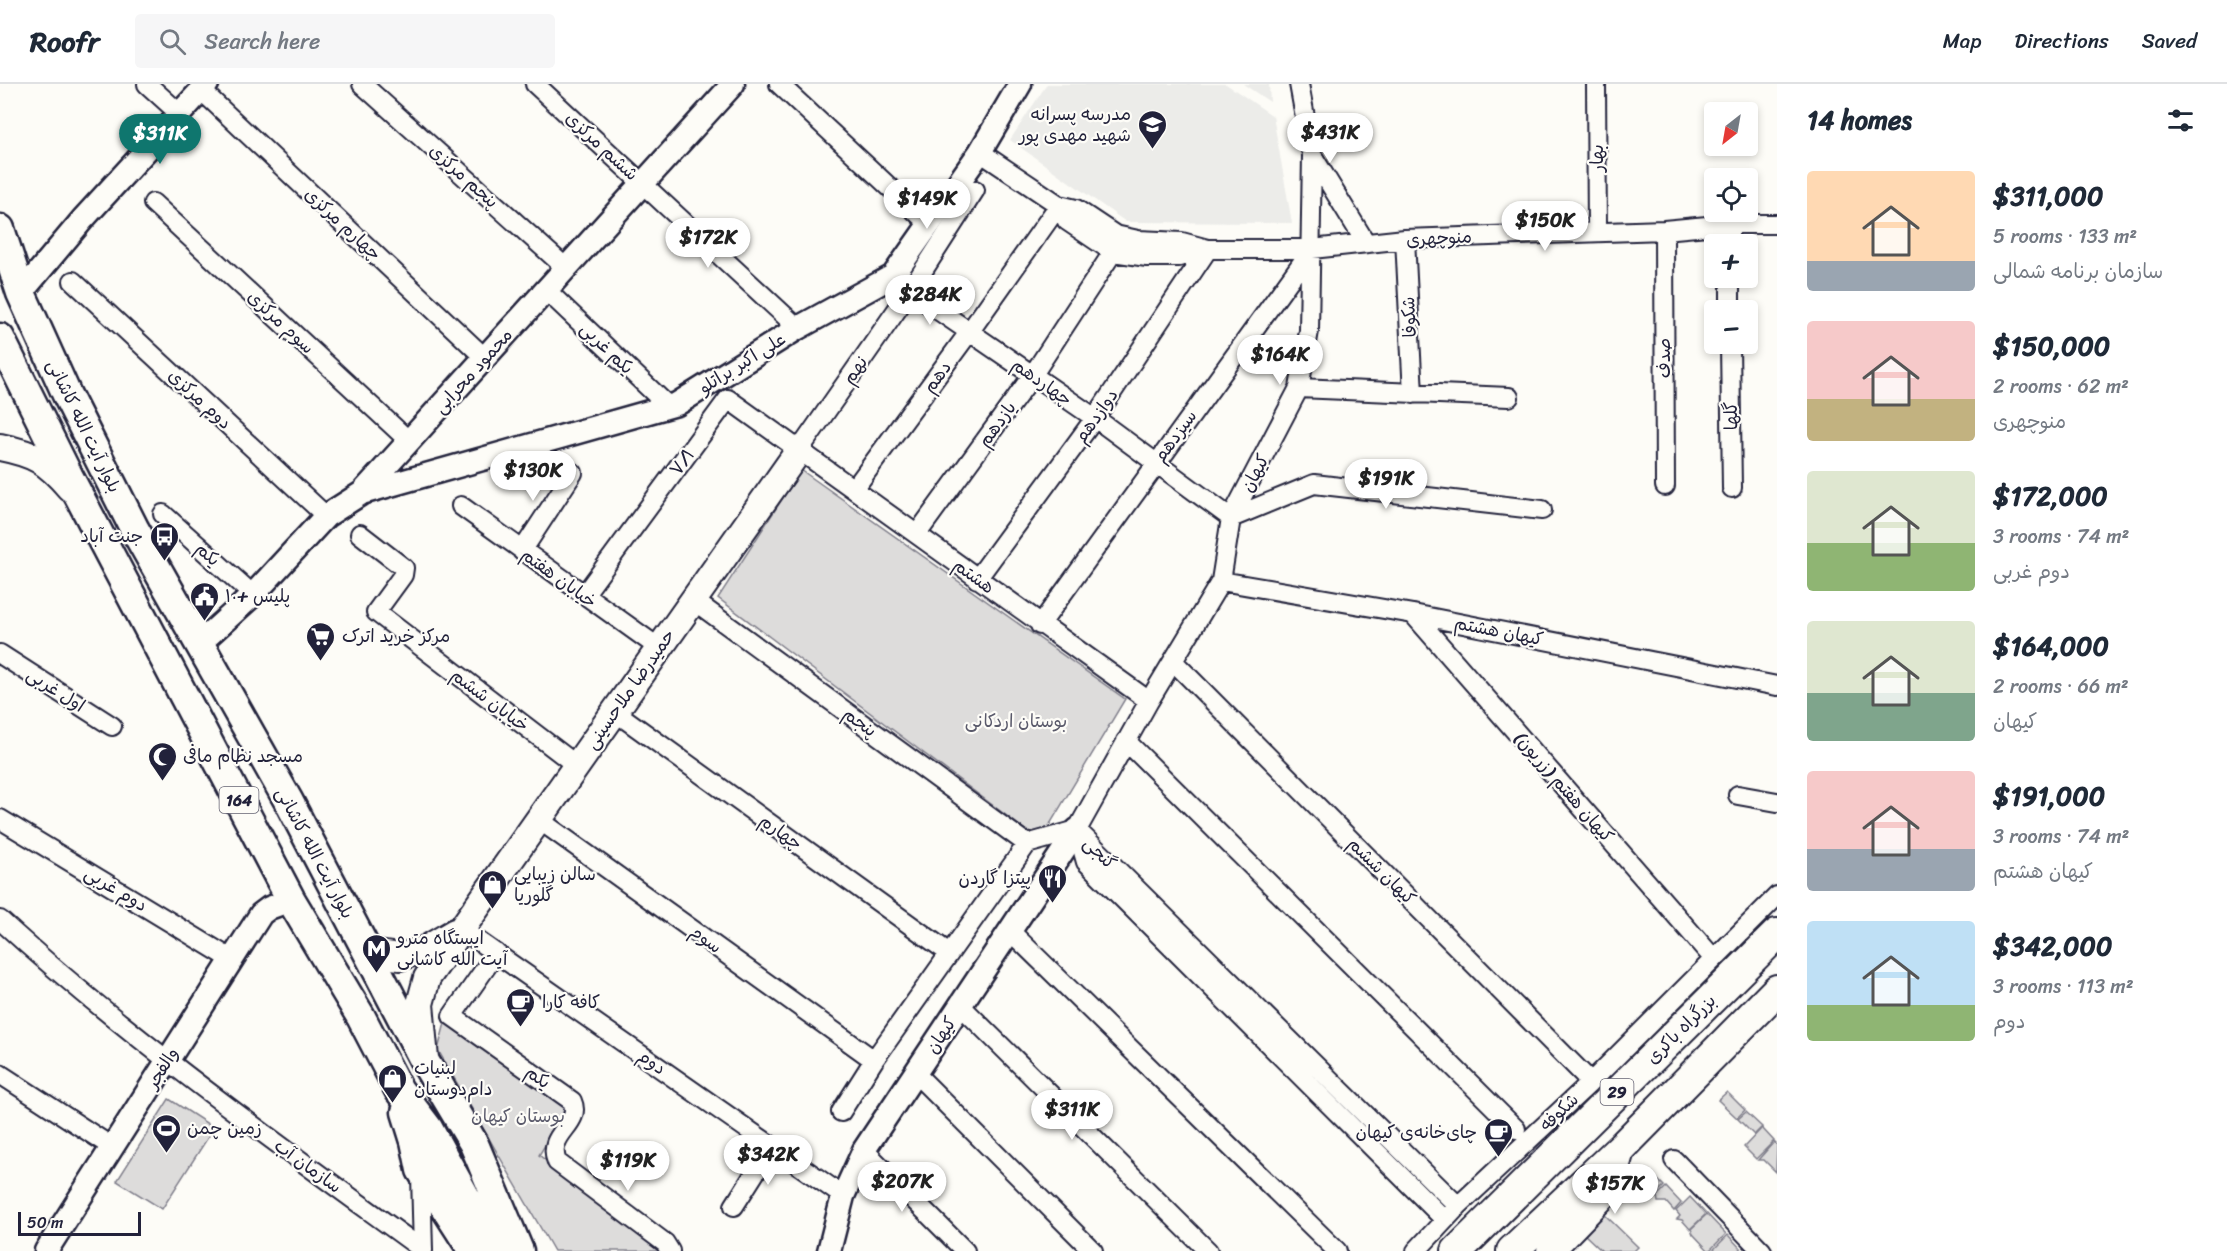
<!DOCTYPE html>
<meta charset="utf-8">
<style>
body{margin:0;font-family:Sriracha,"Playpen Sans Arabic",sans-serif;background:#f6f6f7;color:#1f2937;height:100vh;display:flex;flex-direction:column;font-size:22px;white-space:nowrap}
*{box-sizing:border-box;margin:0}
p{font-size:20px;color:#747a83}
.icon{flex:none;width:33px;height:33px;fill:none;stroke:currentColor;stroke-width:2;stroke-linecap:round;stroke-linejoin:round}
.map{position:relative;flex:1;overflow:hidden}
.drawer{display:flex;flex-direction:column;background:#fff;width:450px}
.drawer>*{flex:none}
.needle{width:39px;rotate:211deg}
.tools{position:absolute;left:1704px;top:18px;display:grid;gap:12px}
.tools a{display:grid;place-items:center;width:54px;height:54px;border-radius:6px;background:#fff;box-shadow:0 3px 9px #0003;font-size:30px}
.scale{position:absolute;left:18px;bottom:15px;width:123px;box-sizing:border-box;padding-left:6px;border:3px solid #22223b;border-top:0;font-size:16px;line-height:21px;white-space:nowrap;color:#22223b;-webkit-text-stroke:4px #fdfcf7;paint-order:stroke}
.price{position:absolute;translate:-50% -51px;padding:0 14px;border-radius:21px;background:#fff;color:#222;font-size:20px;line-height:39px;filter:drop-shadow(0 2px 3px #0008)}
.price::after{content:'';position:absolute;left:50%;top:36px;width:18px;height:14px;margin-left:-9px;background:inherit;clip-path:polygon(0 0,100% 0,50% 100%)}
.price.current{background:#0f766e;color:#fff}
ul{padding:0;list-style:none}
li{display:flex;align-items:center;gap:18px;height:150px;padding:0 30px}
li span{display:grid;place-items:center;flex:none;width:168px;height:120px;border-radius:6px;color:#555}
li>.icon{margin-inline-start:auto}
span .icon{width:72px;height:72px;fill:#fffc;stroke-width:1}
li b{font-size:26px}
h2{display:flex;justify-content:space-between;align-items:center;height:72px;padding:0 30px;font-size:26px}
header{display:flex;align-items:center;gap:36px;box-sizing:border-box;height:84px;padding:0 30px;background:#fff;border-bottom:2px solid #e0e1e3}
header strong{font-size:28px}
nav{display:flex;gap:33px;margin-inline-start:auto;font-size:21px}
.search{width:420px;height:54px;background:#f6f6f7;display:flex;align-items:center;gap:15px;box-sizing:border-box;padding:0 21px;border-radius:6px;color:#747a83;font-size:22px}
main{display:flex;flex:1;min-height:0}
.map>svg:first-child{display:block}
</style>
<header>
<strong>Roofr</strong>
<div class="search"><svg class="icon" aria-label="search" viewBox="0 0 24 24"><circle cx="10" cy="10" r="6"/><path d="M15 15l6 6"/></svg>Search here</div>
<nav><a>Map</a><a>Directions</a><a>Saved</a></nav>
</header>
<main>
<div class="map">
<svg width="1777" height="1167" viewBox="0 0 1777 1167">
<rect width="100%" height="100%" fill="#fdfcf7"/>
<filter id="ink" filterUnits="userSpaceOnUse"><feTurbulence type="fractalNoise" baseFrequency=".0167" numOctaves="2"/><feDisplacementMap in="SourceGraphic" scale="12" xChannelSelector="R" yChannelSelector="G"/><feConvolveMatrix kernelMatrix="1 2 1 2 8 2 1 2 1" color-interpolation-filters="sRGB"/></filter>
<g filter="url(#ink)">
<path fill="#ecece9" d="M 1047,0 L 1226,0 L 1273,32 L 1292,139 L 1126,138 L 1010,56 Z
M 1243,0 L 1269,0 L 1270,18 Z"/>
<path fill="#dddcdb" stroke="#807f8b" stroke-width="1.5" d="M 801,386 L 1125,615 L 1040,757 L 718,514 Z
M 446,935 L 568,1023 L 539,1071 L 660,1167 L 554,1167 L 438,966 Z
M 1727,1008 L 1745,1026 L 1737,1034 L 1718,1016 Z
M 169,1015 L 214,1044 L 162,1125 L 117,1097 Z
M 1746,1028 L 1762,1043 L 1754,1051 L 1738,1035 Z
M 1762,1044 L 1774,1057 L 1756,1075 L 1744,1063 Z
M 1774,1058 L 1777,1061 L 1776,1088 L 1764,1076 L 1758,1076 Z
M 1649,1087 L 1664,1102 L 1656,1110 L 1647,1101 L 1639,1097 Z
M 1666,1103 L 1681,1119 L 1674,1127 L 1666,1118 L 1658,1118 L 1657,1112 Z
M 1690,1113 L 1706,1130 L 1690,1145 L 1682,1136 L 1677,1135 L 1680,1132 L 1676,1127 Z
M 1604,1130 L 1638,1163 L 1634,1167 L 1602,1167 L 1584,1150 Z
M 1707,1130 L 1726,1150 L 1709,1167 L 1693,1150 L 1691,1145 Z
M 1728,1151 L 1743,1167 L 1712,1167 Z"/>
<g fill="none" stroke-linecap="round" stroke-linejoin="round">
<defs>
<path id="minor" d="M 147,0 L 180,30
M 362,0 L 566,184
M 535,0 L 798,244
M 779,0 L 930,141
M 1596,0 L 1597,148
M 201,6 L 485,274
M 980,68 L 1059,121 L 1076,125 L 1115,151 L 1138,156 L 1182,158 L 1208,165
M 1312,71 L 1366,159
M 153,119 L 409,357
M 1059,121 L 1067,137 L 1113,168 L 1147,173 L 1179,173 L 1208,165 L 1312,165 L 1405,155 L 1664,146 L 1729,140 L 1777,140
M 1729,140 L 1729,160
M 1664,146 L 1665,402
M 1405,155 L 1413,310
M 1730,194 L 1730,226
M 73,197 L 326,432
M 546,206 L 668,322
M 910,207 L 1095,334 L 1231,434
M 1730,260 L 1732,404
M 1299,304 L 1509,313
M 800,365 L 910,207 L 975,106
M 854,405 L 970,247 L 1059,121
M 461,422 L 659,564
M 163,430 L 253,511
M 1231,434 L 1314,400 L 1542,426
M 360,450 L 404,484 L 403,491 L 376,528 L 576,681
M 917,450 L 1032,292 L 1113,168
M 522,467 L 573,389
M 977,495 L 1095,334 L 1208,165
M 1221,497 L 1413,530 L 1777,602
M 584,511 L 728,315 L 1149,617
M 693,516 L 1027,760
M 1413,530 L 1714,875
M 1040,541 L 1312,165
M 0,570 L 112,642
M 1173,577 L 1591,998
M 614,627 L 949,869
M 1126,657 L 1516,1045
M 1738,711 L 1777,718
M 0,735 L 231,875
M 538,735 L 874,976
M 1077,746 L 1086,778 L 1445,1136
M 1078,747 L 1458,1122
M 0,836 C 132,957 278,1060 423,1166
M 461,845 L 843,1112
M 1010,847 L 1337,1167
M 496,869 L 452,932 L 572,1017 C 583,1041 545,1049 557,1078 L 665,1159 L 670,1167
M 960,921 L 1208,1167
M 915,989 L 1093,1167
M 0,990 L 112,1063
M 841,1028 L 874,976 L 1027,760 L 1077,746 L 1149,617 L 1221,497 L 1231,434 L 1299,304 L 1309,247 L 1312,71 L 1299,0
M 864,1066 L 965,1167
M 1674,1076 L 1762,1167
M 421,1091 L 423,1167
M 734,1122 L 772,1062
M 1416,1167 L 1458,1122 L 1591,998 L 1777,812"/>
<path id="tertiary" d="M 21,209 L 83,135 L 207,0
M 362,409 L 677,320 L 798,244 L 893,192 L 980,68 L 1020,0
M 200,559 L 253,511 L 326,432 L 362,409 L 733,0
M 46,1167 L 261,830 L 269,824 L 291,816
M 829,1167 L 843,1112 L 864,1066 L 1077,746"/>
<path id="secondary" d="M 0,363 C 35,370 47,377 70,404
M 370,869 L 400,873 L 426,865 L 455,848
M 425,975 L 420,920 L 427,894 L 800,365
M 1550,1167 L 1610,1105 L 1622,1063"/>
<path id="primary" d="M 0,145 L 21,209 L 67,311 L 135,446 L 289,718 L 425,978 L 474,1060 L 519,1167
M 0,254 L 69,393 L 291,816 L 361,933 L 399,1006 L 428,1044 L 495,1167
M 406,1028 L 415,1057 L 421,1086 L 473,1167"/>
<path id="trunk" d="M 1457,1167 L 1777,850
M 1512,1167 L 1622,1063 L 1777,906"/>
</defs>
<use href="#minor" stroke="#22223b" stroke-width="22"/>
<use href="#tertiary" stroke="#22223b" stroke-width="27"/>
<use href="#secondary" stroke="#22223b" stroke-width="30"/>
<use href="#primary" stroke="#22223b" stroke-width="33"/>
<use href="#trunk" stroke="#22223b" stroke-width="34"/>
<use href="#minor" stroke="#fdfcf7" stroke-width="18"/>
<use href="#tertiary" stroke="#fdfcf7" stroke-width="22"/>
<use href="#secondary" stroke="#fdfcf7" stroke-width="26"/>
<use href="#primary" stroke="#fdfcf7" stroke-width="28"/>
<use href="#trunk" stroke="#fdfcf7" stroke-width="30"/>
</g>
</g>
<defs>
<symbol id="school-pin" viewBox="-11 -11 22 30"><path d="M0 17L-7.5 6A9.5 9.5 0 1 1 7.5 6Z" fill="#22223b" stroke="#fdfcf7"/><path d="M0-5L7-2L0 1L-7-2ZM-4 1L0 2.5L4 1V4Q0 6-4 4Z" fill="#fff"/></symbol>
<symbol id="bus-pin" viewBox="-11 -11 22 30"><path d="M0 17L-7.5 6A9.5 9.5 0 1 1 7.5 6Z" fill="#22223b" stroke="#fdfcf7"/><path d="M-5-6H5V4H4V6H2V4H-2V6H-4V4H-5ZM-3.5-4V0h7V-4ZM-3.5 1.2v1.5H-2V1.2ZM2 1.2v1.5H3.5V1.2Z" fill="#fff"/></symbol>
<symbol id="civic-pin" viewBox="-11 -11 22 30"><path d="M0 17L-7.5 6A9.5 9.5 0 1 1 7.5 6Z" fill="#22223b" stroke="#fdfcf7"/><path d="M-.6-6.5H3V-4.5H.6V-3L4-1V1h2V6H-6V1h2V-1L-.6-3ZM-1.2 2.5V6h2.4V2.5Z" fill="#fff"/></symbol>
<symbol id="supermarket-pin" viewBox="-11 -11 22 30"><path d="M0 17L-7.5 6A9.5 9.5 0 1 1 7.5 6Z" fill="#22223b" stroke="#fdfcf7"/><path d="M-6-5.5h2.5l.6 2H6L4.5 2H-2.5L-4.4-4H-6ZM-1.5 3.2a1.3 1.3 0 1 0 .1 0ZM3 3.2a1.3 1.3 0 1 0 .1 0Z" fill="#fff"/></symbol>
<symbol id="mosque-pin" viewBox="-11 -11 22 30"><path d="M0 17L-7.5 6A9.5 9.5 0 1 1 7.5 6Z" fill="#22223b" stroke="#fdfcf7"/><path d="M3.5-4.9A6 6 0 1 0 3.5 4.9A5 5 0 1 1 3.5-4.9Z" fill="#fff"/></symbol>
<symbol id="restaurant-pin" viewBox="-11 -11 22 30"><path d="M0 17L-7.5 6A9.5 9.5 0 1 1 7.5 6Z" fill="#22223b" stroke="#fdfcf7"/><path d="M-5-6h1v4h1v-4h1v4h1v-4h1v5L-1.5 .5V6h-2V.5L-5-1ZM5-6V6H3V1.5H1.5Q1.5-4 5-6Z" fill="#fff"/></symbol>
<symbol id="shop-pin" viewBox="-11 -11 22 30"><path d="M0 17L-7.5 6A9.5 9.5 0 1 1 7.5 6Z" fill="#22223b" stroke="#fdfcf7"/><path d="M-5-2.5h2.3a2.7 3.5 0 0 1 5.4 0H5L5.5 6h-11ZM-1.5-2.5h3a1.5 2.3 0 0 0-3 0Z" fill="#fff"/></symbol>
<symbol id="metro-pin" viewBox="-11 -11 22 30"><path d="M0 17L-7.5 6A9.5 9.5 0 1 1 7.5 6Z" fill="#22223b" stroke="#fdfcf7"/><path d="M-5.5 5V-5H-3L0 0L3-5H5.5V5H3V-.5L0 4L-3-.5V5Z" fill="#fff"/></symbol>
<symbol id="cafe-pin" viewBox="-11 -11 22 30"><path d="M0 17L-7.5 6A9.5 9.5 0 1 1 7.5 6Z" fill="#22223b" stroke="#fdfcf7"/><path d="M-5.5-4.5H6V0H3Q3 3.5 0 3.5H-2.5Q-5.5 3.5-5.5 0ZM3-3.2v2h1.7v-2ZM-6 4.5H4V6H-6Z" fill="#fff"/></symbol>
<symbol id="stadium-pin" viewBox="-11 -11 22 30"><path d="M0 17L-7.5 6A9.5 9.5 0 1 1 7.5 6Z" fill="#22223b" stroke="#fdfcf7"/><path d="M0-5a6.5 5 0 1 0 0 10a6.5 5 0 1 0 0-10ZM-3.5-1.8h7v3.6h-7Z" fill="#fff"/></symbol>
</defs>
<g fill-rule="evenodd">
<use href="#school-pin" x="1136" y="24" width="33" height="45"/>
<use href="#bus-pin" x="148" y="436" width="33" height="45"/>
<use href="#civic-pin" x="188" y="496" width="33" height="45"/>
<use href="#supermarket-pin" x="304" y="536" width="33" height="45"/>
<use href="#mosque-pin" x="146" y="656" width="33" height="45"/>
<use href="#restaurant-pin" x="1036" y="778" width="33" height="45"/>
<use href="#shop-pin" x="476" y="784" width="33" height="45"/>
<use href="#metro-pin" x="360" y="848" width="33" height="45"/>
<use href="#cafe-pin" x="504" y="902" width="33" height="45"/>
<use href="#shop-pin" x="376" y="978" width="33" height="45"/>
<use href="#stadium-pin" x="150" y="1028" width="33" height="45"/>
<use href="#cafe-pin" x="1482" y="1032" width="33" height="45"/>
</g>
<g text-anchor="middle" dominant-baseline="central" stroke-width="4.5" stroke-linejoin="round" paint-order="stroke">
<g fill="#fdfcf7" stroke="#646373" stroke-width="1.5">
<rect x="219.5" y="703" width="39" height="26" rx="4.5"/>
<rect x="1600.5" y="995" width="33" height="26" rx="4.5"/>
</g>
<g font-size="16" font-weight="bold" fill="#22223b">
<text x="239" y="716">164</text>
<text x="1617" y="1008">29</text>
</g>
<g font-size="18" fill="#22223b" stroke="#fdfcf7" text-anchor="start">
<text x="1131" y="30" text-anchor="end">مدرسه پسرانه<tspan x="1131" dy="21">شهید مهدی پور</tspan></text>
<text x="143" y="452" text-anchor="end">جنت آباد</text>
<text x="225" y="512">پلیس +۱۰</text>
<text x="342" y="552">مرکز خرید اترک</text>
<text x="183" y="672">مسجد نظام مافی</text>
<text x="514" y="790">سالن زیبایی<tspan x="514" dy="21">گلوريا</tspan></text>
<text x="1031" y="794" text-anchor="end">پیتزا گاردن</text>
<text x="397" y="854">ایستگاه مترو<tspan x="397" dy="21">آیت الله کاشانی</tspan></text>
<text x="542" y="918">کافه کارا</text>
<text x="414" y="984">لبنیات<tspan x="414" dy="21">دام‌دوستان</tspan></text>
<text x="187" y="1044">زمین چمن</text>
<text x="1477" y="1048" text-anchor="end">چای‌خانه‌ی کیهان</text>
</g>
<g font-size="18" fill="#22223b" stroke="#fdfcf7">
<text transform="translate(602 62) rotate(43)">ششم مرکزی</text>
<text transform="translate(1597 74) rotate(-90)">بهار</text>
<text transform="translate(464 92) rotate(42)">پنجم مرکزی</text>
<text transform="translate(343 140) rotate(43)">چهارم مرکزی</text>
<text transform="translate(1439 154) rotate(-3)">منوچهری</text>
<text transform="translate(1409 233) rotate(-93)">شکوفا</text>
<text transform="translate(281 238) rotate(43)">سوم مرکزی</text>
<text transform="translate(607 264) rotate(44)">یکم غربی</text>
<text transform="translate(1664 274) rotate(-90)">صدف</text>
<text transform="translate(742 279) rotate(-32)">علی اکبر براتلو</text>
<text transform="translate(855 286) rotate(-55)">نهم</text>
<text transform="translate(473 287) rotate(-48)">محمود محرابی</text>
<text transform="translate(937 293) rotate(-54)">دهم</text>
<text transform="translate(1042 298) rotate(35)">چهاردهم</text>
<text transform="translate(200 315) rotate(43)">دوم مرکزی</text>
<text transform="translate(1096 332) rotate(-55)">دوازدهم</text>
<text transform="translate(1731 332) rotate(-91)">گلها</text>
<text transform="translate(997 340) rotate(-54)">یازدهم</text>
<text transform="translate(84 342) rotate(64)">بلوار آیت الله کاشانی</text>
<text transform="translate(1175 352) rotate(-54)">سیزدهم</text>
<text transform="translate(682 378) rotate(-54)">۷/۱</text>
<text transform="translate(1255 389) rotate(-62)">کیهان</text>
<text transform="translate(208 470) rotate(42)">یکم</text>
<text transform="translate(974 492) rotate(36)">هشتم</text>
<text transform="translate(559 494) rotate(36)">خیابان هفتم</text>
<text transform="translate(1499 547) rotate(11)">کیهان هشتم</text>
<text transform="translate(630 605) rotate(-55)">حمیدرضا ملاحسینی</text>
<text transform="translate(56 606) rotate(33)">اول غربی</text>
<text transform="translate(490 616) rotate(37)">خیابان ششم</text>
<text transform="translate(860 638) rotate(36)">پنجم</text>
<text transform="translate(1564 703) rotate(49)">کیهان هفتم (زریون)</text>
<text transform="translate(781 748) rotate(36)">چهارم</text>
<text transform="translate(315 769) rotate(62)">بلوار آیت الله کاشانی</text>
<text transform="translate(1100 769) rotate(45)">گنجی</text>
<text transform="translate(1382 787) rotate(45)">کیهان ششم</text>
<text transform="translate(116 805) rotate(31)">دوم غربی</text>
<text transform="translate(706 855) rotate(36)">سوم</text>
<text transform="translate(1681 945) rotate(-45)">بزرگراه باکری</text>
<text transform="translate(941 951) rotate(-57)">کیهان</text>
<text transform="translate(652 978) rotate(35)">دوم</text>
<text transform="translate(162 984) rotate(-58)">والفجر</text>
<text transform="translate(538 993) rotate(35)">یکم</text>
<text transform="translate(1559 1028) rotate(-43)">شکوفه</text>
<text transform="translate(308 1082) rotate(36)">سازمان آب</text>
</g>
<g font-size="18" fill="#5a5a6b" stroke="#fdfcf7">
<text x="1016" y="637">بوستان اردکانی</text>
<text x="518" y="1032">بوستان کیهان</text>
</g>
</g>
</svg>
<div class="tools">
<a><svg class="needle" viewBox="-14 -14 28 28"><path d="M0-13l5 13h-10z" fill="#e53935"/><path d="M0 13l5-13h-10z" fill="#747a83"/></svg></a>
<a><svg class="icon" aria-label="locate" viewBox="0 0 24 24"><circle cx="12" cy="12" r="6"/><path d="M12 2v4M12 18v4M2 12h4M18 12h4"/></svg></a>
<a>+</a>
<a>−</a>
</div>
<div class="scale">50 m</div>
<b class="price" style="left:1330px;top:80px">$431K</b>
<b class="price current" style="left:160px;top:81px">$311K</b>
<b class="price" style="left:927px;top:146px">$149K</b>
<b class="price" style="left:1545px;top:168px">$150K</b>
<b class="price" style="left:708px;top:185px">$172K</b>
<b class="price" style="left:930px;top:242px">$284K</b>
<b class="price" style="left:1280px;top:302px">$164K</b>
<b class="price" style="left:533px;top:418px">$130K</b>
<b class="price" style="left:1386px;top:426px">$191K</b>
<b class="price" style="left:1072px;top:1057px">$311K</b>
<b class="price" style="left:768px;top:1102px">$342K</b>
<b class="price" style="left:628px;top:1108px">$119K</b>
<b class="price" style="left:902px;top:1129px">$207K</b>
<b class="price" style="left:1615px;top:1131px">$157K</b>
</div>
<section class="drawer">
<h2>14 homes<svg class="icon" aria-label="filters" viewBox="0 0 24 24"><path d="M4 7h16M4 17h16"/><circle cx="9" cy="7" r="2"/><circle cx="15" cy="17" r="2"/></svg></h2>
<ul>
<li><span style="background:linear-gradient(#ffd9b3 75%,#9aa5b1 0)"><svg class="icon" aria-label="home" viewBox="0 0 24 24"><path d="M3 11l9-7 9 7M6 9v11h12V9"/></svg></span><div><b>$311,000</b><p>5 rooms · 133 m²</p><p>سازمان برنامه شمالی</p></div></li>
<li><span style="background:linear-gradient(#f6c9c9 65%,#c2b280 0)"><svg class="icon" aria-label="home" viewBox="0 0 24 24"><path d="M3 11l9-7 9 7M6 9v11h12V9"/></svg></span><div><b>$150,000</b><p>2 rooms · 62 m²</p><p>منوچهری</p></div></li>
<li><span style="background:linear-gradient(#dfe7d0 60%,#8fb573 0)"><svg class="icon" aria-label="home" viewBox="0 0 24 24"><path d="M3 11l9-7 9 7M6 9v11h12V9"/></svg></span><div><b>$172,000</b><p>3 rooms · 74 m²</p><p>دوم غربی</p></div></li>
<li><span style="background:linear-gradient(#dfe7d0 60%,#7fa58c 0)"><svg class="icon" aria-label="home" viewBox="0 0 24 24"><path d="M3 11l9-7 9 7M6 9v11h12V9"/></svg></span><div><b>$164,000</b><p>2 rooms · 66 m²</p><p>کیهان</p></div></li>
<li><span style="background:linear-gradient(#f6c9c9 65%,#9aa5b1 0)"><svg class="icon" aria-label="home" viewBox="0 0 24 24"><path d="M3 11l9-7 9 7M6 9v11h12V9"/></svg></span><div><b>$191,000</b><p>3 rooms · 74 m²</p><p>کیهان هشتم</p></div></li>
<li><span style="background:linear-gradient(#bfe0f5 70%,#8fb573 0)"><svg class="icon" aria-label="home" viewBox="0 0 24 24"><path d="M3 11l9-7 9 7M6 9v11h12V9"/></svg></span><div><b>$342,000</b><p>3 rooms · 113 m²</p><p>دوم</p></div></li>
</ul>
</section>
</main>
